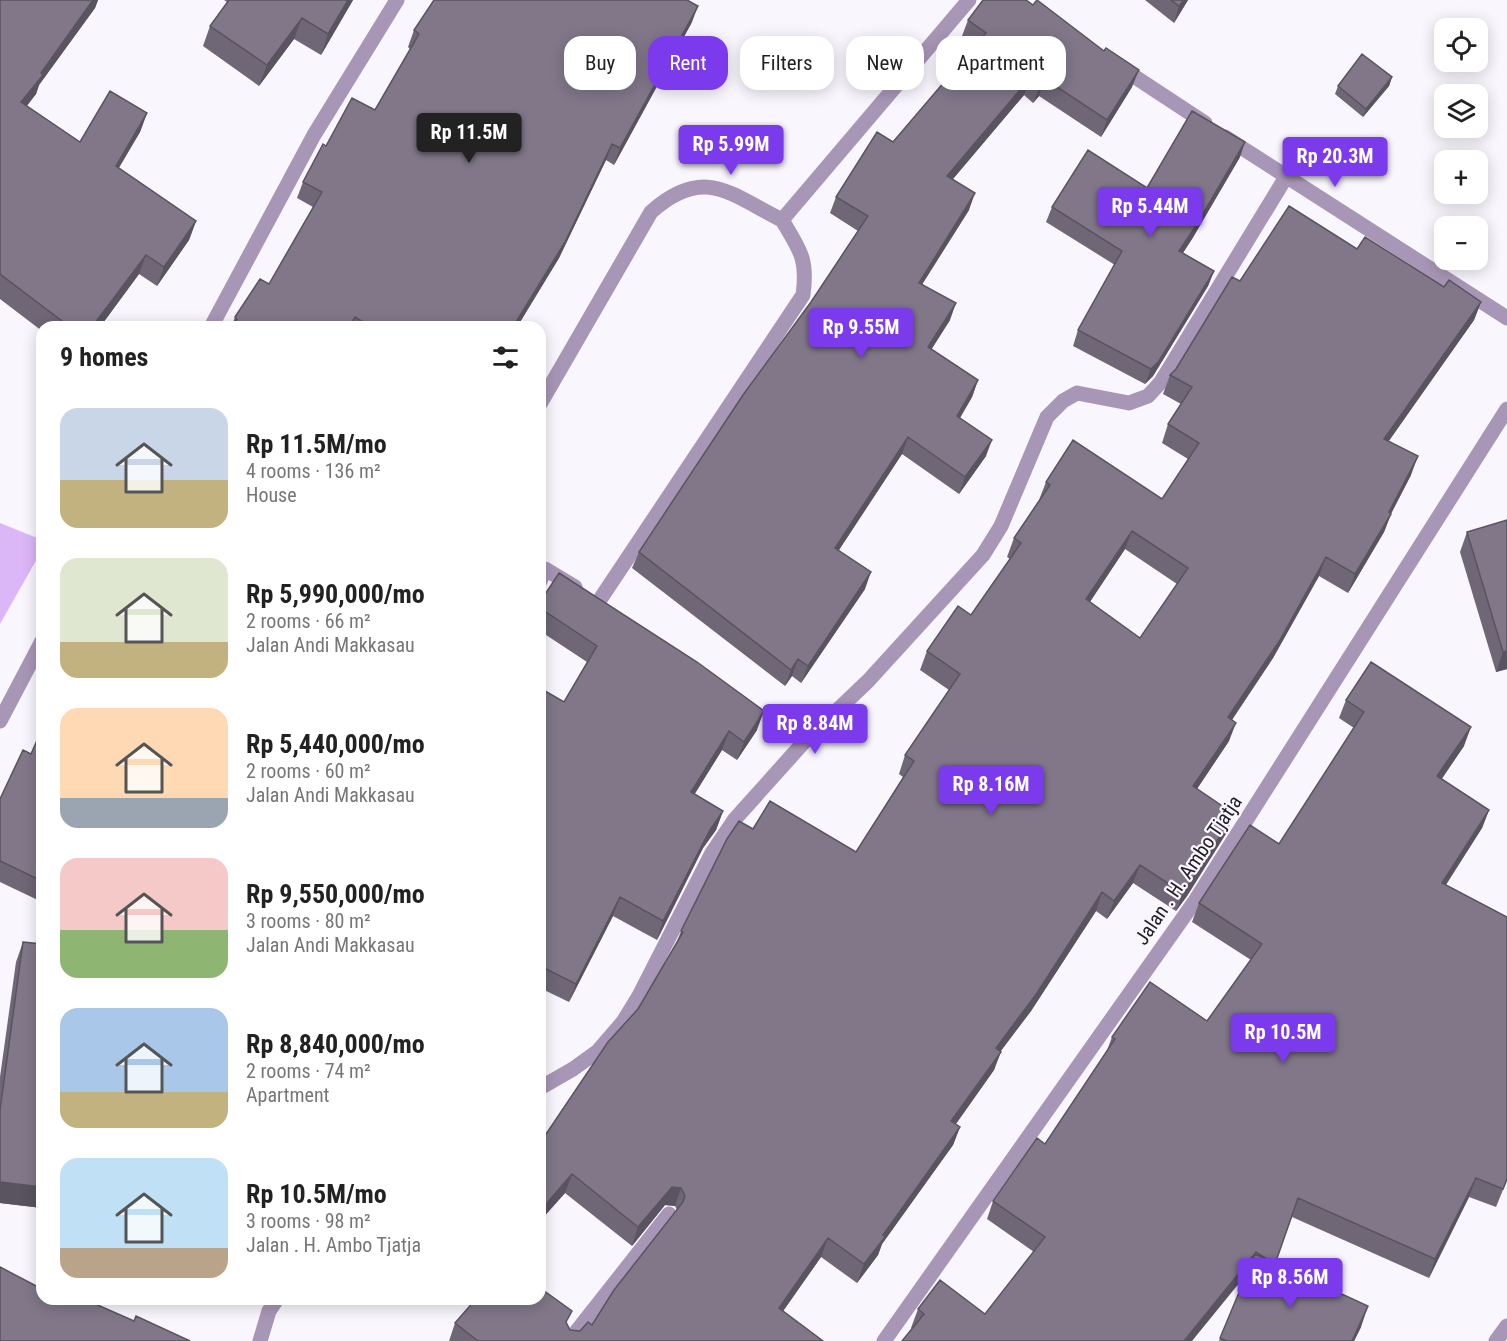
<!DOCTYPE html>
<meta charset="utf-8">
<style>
body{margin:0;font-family:"Roboto Condensed",sans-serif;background:#f2f2f2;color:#222;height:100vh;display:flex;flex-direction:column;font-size:22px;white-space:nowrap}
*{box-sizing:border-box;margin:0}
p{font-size:20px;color:#767676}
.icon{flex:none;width:33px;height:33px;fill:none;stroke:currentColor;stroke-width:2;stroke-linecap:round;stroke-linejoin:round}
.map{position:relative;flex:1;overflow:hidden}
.drawer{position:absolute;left:36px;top:321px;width:510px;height:984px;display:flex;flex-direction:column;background:#fff;border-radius:18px;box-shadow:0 3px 15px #0003}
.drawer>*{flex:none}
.hud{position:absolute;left:564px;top:36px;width:570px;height:54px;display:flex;gap:12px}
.tools{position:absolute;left:1434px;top:18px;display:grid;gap:12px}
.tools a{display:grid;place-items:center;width:54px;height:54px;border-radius:12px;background:#fff;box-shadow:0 3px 15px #0003;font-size:30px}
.price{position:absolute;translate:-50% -51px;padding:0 14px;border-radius:6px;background:#7c3aed;color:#fff;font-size:20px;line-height:39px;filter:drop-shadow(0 2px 3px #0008)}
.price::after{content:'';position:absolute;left:50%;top:36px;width:18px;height:14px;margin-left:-9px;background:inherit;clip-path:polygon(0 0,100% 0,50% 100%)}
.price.active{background:#222;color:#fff}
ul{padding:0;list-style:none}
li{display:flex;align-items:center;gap:18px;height:150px;padding:0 24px}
li span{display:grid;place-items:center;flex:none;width:168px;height:120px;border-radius:18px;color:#555}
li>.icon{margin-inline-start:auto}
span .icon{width:72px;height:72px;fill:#fffc;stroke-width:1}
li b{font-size:26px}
h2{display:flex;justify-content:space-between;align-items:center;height:72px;padding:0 24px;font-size:26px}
.tag{padding:0 21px;border-radius:18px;background:#fff;box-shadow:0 3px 15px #0003;font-size:21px;line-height:54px}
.tag.active{background:#7c3aed;color:#fff}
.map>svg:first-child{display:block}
</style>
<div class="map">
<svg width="1507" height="1341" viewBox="0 0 1507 1341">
<rect width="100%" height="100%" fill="#faf6fe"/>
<path fill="#dbb7f8" d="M 0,523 L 42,540 L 42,550 L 0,624 Z"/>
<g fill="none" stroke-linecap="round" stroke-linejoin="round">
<path stroke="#a896b6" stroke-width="15" d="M 211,327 L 314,135 L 397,0
M 540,404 L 651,212 C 704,165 730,194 782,220 L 969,0
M 540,581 L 545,569 L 575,587
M 599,601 L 803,295 C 808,259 800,250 782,220
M 0,721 L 42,641
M 540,1088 L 573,1069 L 598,1051 L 623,1022 L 639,996 L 712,853 L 735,819 L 804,742 L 868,681 L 983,555 L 1001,526 L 1047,417 L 1063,401 L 1077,393 L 1129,403 L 1148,396 L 1161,382 L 1286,177
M 260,1341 L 269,1311 L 277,1299
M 569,1341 L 669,1214
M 884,1341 L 1195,901 L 1507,409
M 1496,1341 L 1507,1326"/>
<path stroke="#a896b6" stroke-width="15" d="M 1120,67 L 1205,123
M 1225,137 L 1507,318"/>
</g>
<path fill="#6f6676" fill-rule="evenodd" d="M 0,0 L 98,0 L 95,8 L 39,85 L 36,94 L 27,106 L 80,142 L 147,113 L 140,132 L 119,168 L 196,221 L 189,240 L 157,286 L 139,274 L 100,327 L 42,327 L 42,331 L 0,299 Z
M 224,0 L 353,0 L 321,55 L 294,39 L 259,86 L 203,46 L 210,26 L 227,2 Z
M 1145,0 L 1188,0 L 1174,23 Z
M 968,20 L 1132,87 L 1101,137 L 1039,96 L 1033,103 L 1024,95 L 953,179 L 969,210 L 922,284 L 950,320 L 931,350 L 978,380 L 972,397 L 960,418 L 986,456 L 959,494 L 902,454 L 839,550 L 865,589 L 801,683 L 792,676 L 785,686 L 632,568 L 639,552 L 811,302 L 858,231 L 830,213 L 836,197 L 893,142 L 975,46 L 962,36 Z
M 692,22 L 614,165 L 606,160 L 559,258 L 517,327 L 231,327 L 235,317 L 269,284 L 313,207 L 297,198 L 303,182 L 326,146 L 375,110 L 410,49 L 408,47 L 414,30 Z
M 1392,77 L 1389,86 L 1363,117 L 1335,94 L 1338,86 Z
M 1240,157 L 1192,239 L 1183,253 L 1214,271 L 1208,286 L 1153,376 L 1145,384 L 1073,346 L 1078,330 L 1115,265 L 1046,222 L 1052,207 L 1147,188 Z
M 1357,249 L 1444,287 L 1481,302 L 1474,320 L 1388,441 L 1411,475 L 1391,514 L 1384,532 L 1348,593 L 1319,576 L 1273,658 L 1232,720 L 1229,741 L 1197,789 L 1227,832 L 1187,896 L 1176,911 L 1133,883 L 1107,919 L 1096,911 L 1031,1011 L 1000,1051 L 994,1070 L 956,1124 L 960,1127 L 953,1145 L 882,1244 L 878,1255 L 857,1283 L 821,1257 L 783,1311 L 823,1341 L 449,1341 L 455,1323 L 567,1325 L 570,1330 L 580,1331 L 592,1325 L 677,1210 L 675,1206 L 665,1205 L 632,1246 L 565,1193 L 540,1221 L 638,1009 L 676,944 L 681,931 L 753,829 L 856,852 L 903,777 L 899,774 L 905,755 L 949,690 L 920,670 L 927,651 L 971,615 L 1010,559 L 1007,557 L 1014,538 L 1039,500 L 1046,482 L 1162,499 L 1188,459 L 1162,443 L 1168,424 L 1181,404 L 1163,394 L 1170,375 L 1176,369 L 1240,281 ZM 1125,549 L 1177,584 L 1140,638 L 1090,602 Z
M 1507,520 L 1507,669 L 1496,672 L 1460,552 L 1467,532 Z
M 540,602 L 757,730 L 737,760 L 722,750 L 694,795 L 723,811 L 716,830 L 703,848 L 657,940 L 613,916 L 569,1002 L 540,988 L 540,688 L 564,702 L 587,662 L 540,631 Z
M 1346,700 L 1464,746 L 1441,779 L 1489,810 L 1482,828 L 1446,885 L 1507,917 L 1507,1180 L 1496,1207 L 1469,1197 L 1429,1278 L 1292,1217 L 1275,1263 L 1361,1327 L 1354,1341 L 1219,1341 L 1248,1273 L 912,1329 L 911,1328 L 918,1309 L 985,1314 L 1034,1252 L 987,1219 L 993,1201 L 1045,1144 L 1106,1053 L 1112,1037 L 1207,1021 L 1251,960 L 1192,922 L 1199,903 L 1279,844 L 1354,728 L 1339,718 Z
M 42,729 L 42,902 L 0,882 L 0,799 L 31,754 Z
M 23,942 L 42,1208 L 0,1203 L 0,1077 L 16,962 Z"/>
<path fill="#5a5360" d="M 93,0 L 98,0 L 95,8 L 39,85 L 36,94 L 14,121 L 21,102 Z
M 348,0 L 353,0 L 321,55 L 328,34 Z
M 1184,0 L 1188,0 L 1174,23 L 1179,6 Z
M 698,6 L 692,22 L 614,165 L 620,148 Z
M 302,18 L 294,39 L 259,86 L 267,65 Z
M 1139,70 L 1132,87 L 1101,137 L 1107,120 Z
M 1392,77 L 1389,86 L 1363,117 L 1366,109 Z
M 1030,78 L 1024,95 L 941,193 L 947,176 Z
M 1045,79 L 1039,96 L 1033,103 L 1040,86 Z
M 147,113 L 140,132 L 108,185 L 116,166 Z
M 1245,142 L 1240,157 L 1192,239 L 1174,266 L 1179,251 Z
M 612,144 L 606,160 L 559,258 L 517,327 L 513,327 Z
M 975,193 L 969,210 L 913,299 L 919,283 Z
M 196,221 L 189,240 L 157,286 L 164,267 Z
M 146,255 L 139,274 L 100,327 L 92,327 Z
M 1214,271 L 1208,286 L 1153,376 L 1145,384 L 1151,369 Z
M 1481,302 L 1474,320 L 1377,458 L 1384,439 Z
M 956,303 L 950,320 L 922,364 L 928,347 Z
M 978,380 L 972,397 L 951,433 L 957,416 Z
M 908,437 L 902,454 L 829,565 L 835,548 Z
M 992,440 L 986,456 L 959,494 L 965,477 Z
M 1418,456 L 1411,475 L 1387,521 L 1391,514 L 1384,532 L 1348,593 L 1355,574 Z
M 1132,531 L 1125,549 L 1079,618 L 1086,599 Z
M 1326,557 L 1319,576 L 1273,658 L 1221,736 L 1228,717 Z
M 871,572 L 865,589 L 801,683 L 808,666 Z
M 1507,651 L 1507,669 L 1496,672 L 1503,652 Z
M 798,659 L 792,676 L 785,686 L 791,670 Z
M 764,711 L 757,730 L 737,760 L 744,742 Z
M 1236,723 L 1229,741 L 1186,805 L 1193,786 Z
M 1471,727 L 1464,746 L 1431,795 L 1437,776 Z
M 729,731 L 722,750 L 684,811 L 691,792 Z
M 1489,810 L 1482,828 L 1435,901 L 1442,883 Z
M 723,811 L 716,830 L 703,848 L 657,940 L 663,921 L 710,830 Z
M 1234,814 L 1227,832 L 1187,896 L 1176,911 L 1183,893 Z
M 1140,865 L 1133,883 L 1107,919 L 1114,901 Z
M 1102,892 L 1096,911 L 1031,1011 L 989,1067 L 996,1048 Z
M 620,897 L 613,916 L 569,1002 L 576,984 Z
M 1001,1052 L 994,1070 L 945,1139 L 951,1121 Z
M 960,1127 L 953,1145 L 882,1244 L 878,1255 L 857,1283 L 864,1264 L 883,1235 Z
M 572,1174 L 565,1193 L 540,1221 L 540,1211 Z
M 1476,1178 L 1469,1197 L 1429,1278 L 1435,1259 Z
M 0,1182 L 42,1187 L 42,1208 L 0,1203 Z
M 672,1187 L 681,1188 L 675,1206 L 665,1205 L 632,1246 L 638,1227 Z
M 828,1238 L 821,1257 L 772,1327 L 779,1308 Z
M 1256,1252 L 1249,1271 L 1192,1341 L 1184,1341 Z
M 1368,1306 L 1361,1327 L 1354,1341 L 1352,1341 Z"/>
<path fill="#817789" stroke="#5a5360" stroke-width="1.5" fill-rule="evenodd" d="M 0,0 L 93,0 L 41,73 L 43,75 L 21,102 L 80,142 L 110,91 L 147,113 L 116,166 L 196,221 L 164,267 L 146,255 L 92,327 L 70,327 L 0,274 Z
M 229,0 L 348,0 L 328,34 L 302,18 L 267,65 L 210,26 Z
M 434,0 L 687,0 L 698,6 L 620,148 L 612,144 L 565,242 L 513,327 L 371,327 L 355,317 L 349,327 L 232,327 L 237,319 L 235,317 L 260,279 L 269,284 L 322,192 L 303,182 L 323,144 L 326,146 L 352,98 L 375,110 L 419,34 L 414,30 Z
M 983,0 L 1026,0 L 1033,5 L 1037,0 L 1104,51 L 1106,48 L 1139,70 L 1107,120 L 1045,79 L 1040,86 L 1030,78 L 947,176 L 975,193 L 919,283 L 956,303 L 928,347 L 978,380 L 957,416 L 992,440 L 965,477 L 908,437 L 835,548 L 871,572 L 808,666 L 798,659 L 791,670 L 639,552 L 743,395 L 811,302 L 868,216 L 836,197 L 877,132 L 893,142 L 986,33 L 968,20 Z
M 1171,0 L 1184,0 L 1179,6 Z
M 1362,54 L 1392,77 L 1366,109 L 1338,86 Z
M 1192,111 L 1245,142 L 1197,224 L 1179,251 L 1214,271 L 1159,361 L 1151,369 L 1078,330 L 1122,251 L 1052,207 L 1088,150 L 1147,188 Z
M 1289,206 L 1357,249 L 1365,237 L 1444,287 L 1449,280 L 1481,302 L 1384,439 L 1418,456 L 1389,512 L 1391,514 L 1355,574 L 1326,557 L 1280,640 L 1228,717 L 1236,723 L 1193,786 L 1234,814 L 1194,877 L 1183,893 L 1140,865 L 1114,901 L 1102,892 L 1037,993 L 996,1048 L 1001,1052 L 951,1121 L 960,1127 L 883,1235 L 885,1237 L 864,1264 L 828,1238 L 779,1308 L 823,1341 L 478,1341 L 455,1323 L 476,1299 L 540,1299 L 540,1288 L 572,1311 L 566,1322 L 570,1330 L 580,1331 L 588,1322 L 592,1325 L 614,1290 L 683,1202 L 685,1196 L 681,1188 L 672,1187 L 638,1227 L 572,1174 L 540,1211 L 540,1143 L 608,1042 L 638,1009 L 683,932 L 681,931 L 727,839 L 739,821 L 753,829 L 770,801 L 856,852 L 914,761 L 905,755 L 960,674 L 927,651 L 958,606 L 971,615 L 1021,543 L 1014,538 L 1050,485 L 1046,482 L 1073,440 L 1162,499 L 1199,443 L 1168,424 L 1192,387 L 1170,375 L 1176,369 L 1232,277 L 1240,281 ZM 1132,531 L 1188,568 L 1140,638 L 1086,599 Z
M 1507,520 L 1507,651 L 1503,652 L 1467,532 Z
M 559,573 L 697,662 L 764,711 L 744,742 L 729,731 L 691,792 L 723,811 L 710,830 L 663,921 L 620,897 L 576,984 L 540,966 L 540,688 L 564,702 L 597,646 L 540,608 L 540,602 Z
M 1371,662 L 1471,727 L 1437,776 L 1489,810 L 1442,883 L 1507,917 L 1507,1179 L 1503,1189 L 1476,1178 L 1435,1259 L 1298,1198 L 1275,1264 L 1256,1252 L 1184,1341 L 902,1341 L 924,1314 L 918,1309 L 940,1280 L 985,1314 L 1045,1237 L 993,1201 L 1037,1138 L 1045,1144 L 1115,1039 L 1112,1037 L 1150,982 L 1207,1021 L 1262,944 L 1199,903 L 1250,825 L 1279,844 L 1364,712 L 1346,700 Z
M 42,729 L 42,881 L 0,861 L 0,799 L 23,750 L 31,754 Z
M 23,942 L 42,944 L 42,1187 L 0,1182 L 0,1110 Z
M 1255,1254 L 1368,1306 L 1352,1341 L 1227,1341 L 1220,1338 Z
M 0,1267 L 42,1289 L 42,1299 L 62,1299 L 68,1302 L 70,1299 L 84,1299 L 134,1321 L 136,1316 L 190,1341 L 0,1341 Z"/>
<g text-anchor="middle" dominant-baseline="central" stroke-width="4.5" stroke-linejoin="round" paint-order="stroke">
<g font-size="20" fill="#211d24" stroke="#faf6fe">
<text transform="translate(1188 870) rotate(-56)">Jalan . H. Ambo Tjatja</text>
</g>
</g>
</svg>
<div class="tools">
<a><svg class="icon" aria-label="locate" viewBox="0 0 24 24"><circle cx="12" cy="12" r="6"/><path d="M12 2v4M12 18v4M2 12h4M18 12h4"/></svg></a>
<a><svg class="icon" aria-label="layers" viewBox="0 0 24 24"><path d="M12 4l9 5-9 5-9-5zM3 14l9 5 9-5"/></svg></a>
<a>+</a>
<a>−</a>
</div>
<b class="price active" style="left:469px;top:164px">Rp 11.5M</b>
<b class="price" style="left:731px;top:176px">Rp 5.99M</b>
<b class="price" style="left:1335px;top:188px">Rp 20.3M</b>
<b class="price" style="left:1150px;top:238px">Rp 5.44M</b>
<b class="price" style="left:861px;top:359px">Rp 9.55M</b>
<b class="price" style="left:815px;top:755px">Rp 8.84M</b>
<b class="price" style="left:991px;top:816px">Rp 8.16M</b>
<b class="price" style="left:1283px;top:1064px">Rp 10.5M</b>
<b class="price" style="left:1290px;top:1309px">Rp 8.56M</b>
<div class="hud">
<a class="tag">Buy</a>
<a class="tag active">Rent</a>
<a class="tag">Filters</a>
<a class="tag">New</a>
<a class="tag">Apartment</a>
</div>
<section class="drawer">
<h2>9 homes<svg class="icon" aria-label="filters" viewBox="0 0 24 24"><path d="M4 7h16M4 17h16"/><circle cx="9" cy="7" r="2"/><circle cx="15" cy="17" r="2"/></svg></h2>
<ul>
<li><span style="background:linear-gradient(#c9d6e8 60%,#c2b280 0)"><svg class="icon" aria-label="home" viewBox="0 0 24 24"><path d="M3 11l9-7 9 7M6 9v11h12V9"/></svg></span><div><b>Rp 11.5M/mo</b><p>4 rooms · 136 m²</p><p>House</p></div></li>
<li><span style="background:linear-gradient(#dfe7d0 70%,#c2b280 0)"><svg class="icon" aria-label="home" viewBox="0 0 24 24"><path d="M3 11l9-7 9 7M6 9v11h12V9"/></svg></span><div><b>Rp 5,990,000/mo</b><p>2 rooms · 66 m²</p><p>Jalan Andi Makkasau</p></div></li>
<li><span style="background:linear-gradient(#ffd9b3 75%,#9aa5b1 0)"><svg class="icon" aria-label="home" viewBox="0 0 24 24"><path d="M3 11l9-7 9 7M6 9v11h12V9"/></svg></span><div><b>Rp 5,440,000/mo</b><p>2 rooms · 60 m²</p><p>Jalan Andi Makkasau</p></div></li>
<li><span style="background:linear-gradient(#f6c9c9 60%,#8fb573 0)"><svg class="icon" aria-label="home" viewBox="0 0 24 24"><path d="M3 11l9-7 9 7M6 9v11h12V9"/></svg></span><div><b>Rp 9,550,000/mo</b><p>3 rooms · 80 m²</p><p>Jalan Andi Makkasau</p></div></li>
<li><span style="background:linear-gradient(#a9c7e8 70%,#c2b280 0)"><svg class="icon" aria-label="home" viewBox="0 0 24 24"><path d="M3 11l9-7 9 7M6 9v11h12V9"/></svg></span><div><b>Rp 8,840,000/mo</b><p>2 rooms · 74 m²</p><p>Apartment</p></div></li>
<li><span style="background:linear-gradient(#bfe0f5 75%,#b9a48a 0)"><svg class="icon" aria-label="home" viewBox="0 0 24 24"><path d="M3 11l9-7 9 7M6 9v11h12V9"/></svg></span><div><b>Rp 10.5M/mo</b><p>3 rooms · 98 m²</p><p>Jalan . H. Ambo Tjatja</p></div></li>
</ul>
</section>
</div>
